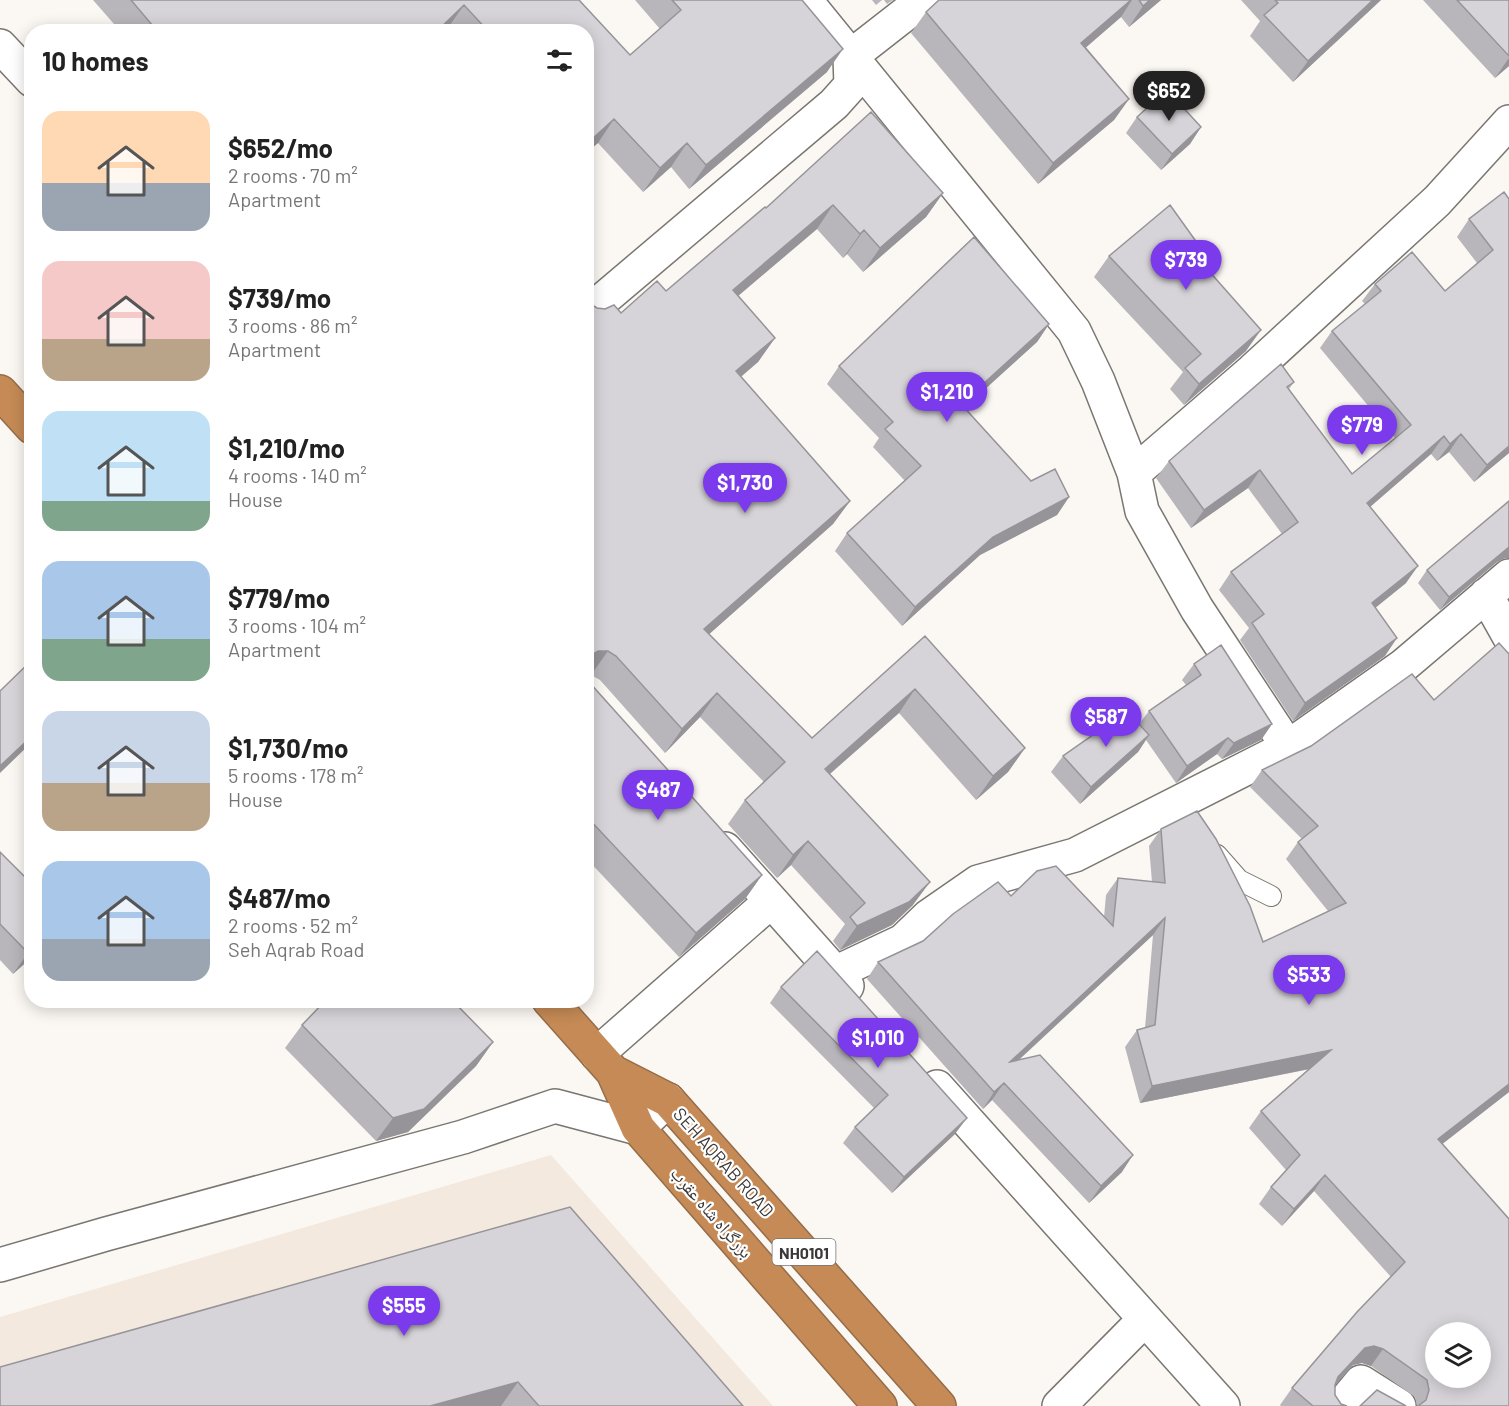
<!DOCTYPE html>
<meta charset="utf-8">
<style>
body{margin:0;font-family:Barlow,"Noto Naskh Arabic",sans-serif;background:#f6f6f6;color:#222;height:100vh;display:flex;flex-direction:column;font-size:22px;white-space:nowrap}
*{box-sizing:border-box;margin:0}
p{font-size:20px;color:#767676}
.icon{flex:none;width:33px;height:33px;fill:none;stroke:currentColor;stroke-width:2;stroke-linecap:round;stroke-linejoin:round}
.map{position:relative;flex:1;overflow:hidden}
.side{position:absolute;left:24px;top:24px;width:570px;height:984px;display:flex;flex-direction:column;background:#fff;border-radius:24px;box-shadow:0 3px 15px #0003}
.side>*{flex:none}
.buttons{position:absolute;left:1425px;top:1322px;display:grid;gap:12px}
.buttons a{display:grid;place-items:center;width:66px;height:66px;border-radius:50%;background:#fff;box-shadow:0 3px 15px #0003;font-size:30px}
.price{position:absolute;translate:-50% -51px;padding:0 14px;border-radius:21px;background:#7c3aed;color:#fff;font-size:20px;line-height:39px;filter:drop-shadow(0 2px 3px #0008)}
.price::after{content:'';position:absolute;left:50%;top:36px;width:18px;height:14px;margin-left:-9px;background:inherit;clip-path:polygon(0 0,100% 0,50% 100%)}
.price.active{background:#222;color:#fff}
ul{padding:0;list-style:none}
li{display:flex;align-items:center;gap:18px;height:150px;padding:0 18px}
li span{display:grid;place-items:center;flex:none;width:168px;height:120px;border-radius:18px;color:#555}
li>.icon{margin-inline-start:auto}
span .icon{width:72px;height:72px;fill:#fffc;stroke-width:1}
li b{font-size:26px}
h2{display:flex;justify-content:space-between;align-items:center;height:72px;padding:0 18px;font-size:26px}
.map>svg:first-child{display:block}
</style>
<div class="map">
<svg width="1509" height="1406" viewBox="0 0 1509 1406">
<rect width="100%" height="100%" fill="#fbf7f2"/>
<path fill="#f3e9df" d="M 551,1155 L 773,1406 L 0,1406 L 0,1317 Z"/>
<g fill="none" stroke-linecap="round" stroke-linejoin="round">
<defs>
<path id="lane" d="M 1217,855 L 1239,880 L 1271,896"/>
<path id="street" d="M 805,0 L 1074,331 L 1098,381 L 1134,473
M 0,46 L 32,80
M 850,57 L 923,0
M 586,314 L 834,104 L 851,85 L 850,57
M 1486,595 L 1509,636
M 1288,747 L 1197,609 L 1142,511 L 1134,473 L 1252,371 L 1437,201 L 1509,122
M 725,849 L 847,986
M 835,973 L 903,941 L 929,916 L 978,882 L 1075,855 L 1288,747 L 1403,666 L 1509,576
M 597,1054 L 771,901
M 937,1087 L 1223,1406
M 0,1265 L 106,1234 L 463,1137 L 555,1106 L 638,1128 L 668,1100
M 1059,1406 L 1145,1319
M 1341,1406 L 1361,1382 L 1399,1406"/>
<path id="highway" d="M 0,392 L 32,427
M 549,1000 L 613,1072 L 638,1128 L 880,1406
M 613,1072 L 668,1100 L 939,1406"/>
</defs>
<use href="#lane" stroke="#7a7671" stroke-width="22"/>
<use href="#street" stroke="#7a7671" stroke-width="36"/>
<use href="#highway" stroke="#946d4a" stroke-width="36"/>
<use href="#lane" stroke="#fff" stroke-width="20"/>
<use href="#street" stroke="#fff" stroke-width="33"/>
<use href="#highway" stroke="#c58a55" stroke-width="33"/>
</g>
<path fill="#b9b6bb" d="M 93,0 L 579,0 L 630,55 L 660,29 L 635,0 L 802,0 L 827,72 L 689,189 L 671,167 L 643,192 L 598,143 L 586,153 L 586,32 L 450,32 L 448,28 L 445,32 L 121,32 Z
M 872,0 L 882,0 L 876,5 Z
M 884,0 L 893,0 L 887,4 Z
M 939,0 L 1161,0 L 1129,27 L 1121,17 L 1086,47 L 1129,99 L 1114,120 L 1038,184 L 911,33 L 926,12 Z
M 1241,0 L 1381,0 L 1293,82 L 1250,36 L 1260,21 Z
M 1423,0 L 1509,0 L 1509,66 L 1495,78 Z
M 1137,117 L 1201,127 L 1190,144 L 1161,170 L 1126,133 Z
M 943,193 L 926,217 L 863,272 L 847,254 L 843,258 L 817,229 L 738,295 L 775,338 L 758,362 L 741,377 L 850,501 L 833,524 L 709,634 L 812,738 L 925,636 L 1025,748 L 1008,772 L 976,800 L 899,713 L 830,774 L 913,905 L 892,925 L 840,950 L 833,941 L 845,924 L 791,865 L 777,878 L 728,824 L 745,800 L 764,782 L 700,717 L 665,753 L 600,680 L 591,675 L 589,303 L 597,308 L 621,313 L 666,291 L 766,208 Z
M 1509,199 L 1509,453 L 1474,482 L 1449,452 L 1437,461 L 1431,454 L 1370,507 L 1406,583 L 1375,608 L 1385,656 L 1293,721 L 1240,640 L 1249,628 L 1219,590 L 1231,572 L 1282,534 L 1248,488 L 1191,528 L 1156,478 L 1169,461 L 1294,382 L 1289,389 L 1352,474 L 1395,438 L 1320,348 L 1332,331 L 1365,304 L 1362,301 L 1375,284 L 1445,291 L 1477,263 L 1457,237 L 1469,219 Z
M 1200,247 L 1195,255 L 1246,351 L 1184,405 L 1170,389 L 1183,372 L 1094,277 L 1109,256 Z
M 1049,324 L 1037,342 L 964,407 L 1031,481 L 1069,497 L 1057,515 L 980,555 L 902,626 L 835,551 L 847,533 L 905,481 L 873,447 L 879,438 L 827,384 L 839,366 Z
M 1505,558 L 1497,562 L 1440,610 L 1418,583 L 1427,570 Z
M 1509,654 L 1509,1092 L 1442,1144 L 1509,1406 L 1417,1406 L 1415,1397 L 1371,1366 L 1362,1363 L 1353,1365 L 1335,1385 L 1335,1395 L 1341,1404 L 1347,1406 L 1281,1406 L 1280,1405 L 1292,1388 L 1391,1277 L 1314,1191 L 1282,1226 L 1259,1204 L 1271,1187 L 1286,1170 L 1249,1128 L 1261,1111 L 1310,1069 L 1140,1103 L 1125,1047 L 1137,1030 L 1145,1028 L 1153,935 L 1019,1060 L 1122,1172 L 1089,1203 L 992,1100 L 983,1109 L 867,979 L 878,962 L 923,941 L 1011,896 L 1104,917 L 1106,895 L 1118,878 L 1152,882 L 1149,846 L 1161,829 L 1263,942 L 1328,911 L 1286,859 L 1298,842 L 1302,839 L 1250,787 L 1262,770 L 1434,700 Z
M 1194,664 L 1272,724 L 1261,740 L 1222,759 L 1217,754 L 1176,783 L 1146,740 L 1138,752 L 1080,804 L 1051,772 L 1063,756 L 1139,724 L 1149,711 L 1186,685 L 1182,680 Z
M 586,677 L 589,682 L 762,875 L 745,899 L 679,957 L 586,858 Z
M 0,852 L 32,884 L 32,957 L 13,974 L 0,960 Z
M 781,987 L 955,1134 L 892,1193 L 843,1143 L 855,1127 L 874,1108 L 770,1003 Z
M 302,1025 L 493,1042 L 476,1066 L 408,1132 L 376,1141 L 285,1048 Z
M 570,1207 L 743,1406 L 0,1406 Z"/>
<path fill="#969498" d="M 1131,0 L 1132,0 L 1121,17 L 1067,64 L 1081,43 Z
M 1150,0 L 1161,0 L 1129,27 L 1143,6 Z
M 1373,0 L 1381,0 L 1293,82 L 1308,61 Z
M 464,5 L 445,32 L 436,32 Z
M 843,49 L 827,72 L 689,189 L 706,165 Z
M 1509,58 L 1509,66 L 1495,78 Z
M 1129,99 L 1114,120 L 1038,184 L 1053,163 Z
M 614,119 L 598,143 L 586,153 L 586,146 L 590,141 Z
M 1201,127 L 1190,144 L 1161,170 L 1172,154 Z
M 687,143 L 671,167 L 643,192 L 660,168 Z
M 943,193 L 926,217 L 863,272 L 880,248 Z
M 833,205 L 817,229 L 717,314 L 733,290 Z
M 864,230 L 847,254 L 843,258 L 860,234 Z
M 1049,324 L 1037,342 L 949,422 L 961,404 Z
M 1261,330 L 1246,351 L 1184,405 L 1199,384 Z
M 775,338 L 758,362 L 719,395 L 736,371 Z
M 1461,434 L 1449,452 L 1437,461 L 1450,444 Z
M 1444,436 L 1431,454 L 1355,520 L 1367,503 Z
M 1509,446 L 1509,453 L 1474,482 L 1487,465 Z
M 1260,470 L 1248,488 L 1191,528 L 1204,510 Z
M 1069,497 L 1057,515 L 980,555 L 902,626 L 915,607 L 993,537 Z
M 850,501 L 833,524 L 688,653 L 704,629 Z
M 1509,547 L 1509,558 L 1505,558 L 1497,562 L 1440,610 L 1449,597 Z
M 1418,566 L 1406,583 L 1359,621 L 1372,603 Z
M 1397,638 L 1385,656 L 1293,721 L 1305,703 Z
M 598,651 L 608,651 L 591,675 L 586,675 L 586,660 L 590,656 Z
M 915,689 L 899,713 L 808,793 L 825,769 Z
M 717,693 L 700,717 L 665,753 L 682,729 Z
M 1272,724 L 1261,740 L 1222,759 L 1234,743 Z
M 1149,735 L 1138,752 L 1080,804 L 1091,787 Z
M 32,736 L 32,742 L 0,773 L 0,766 Z
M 1228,738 L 1217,754 L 1176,783 L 1187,766 Z
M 1025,748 L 1008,772 L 976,800 L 993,776 Z
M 808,841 L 791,865 L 777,878 L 793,855 Z
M 762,875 L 745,899 L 679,957 L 696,933 Z
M 930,882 L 913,905 L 892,925 L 840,950 L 857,926 Z
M 1165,918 L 1153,935 L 998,1079 L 1010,1062 Z
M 32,950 L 32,957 L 13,974 L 28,953 Z
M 493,1042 L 476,1066 L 408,1132 L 376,1141 L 393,1118 Z
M 1331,1050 L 1319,1067 L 1140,1103 L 1152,1086 Z
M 1004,1083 L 992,1100 L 983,1109 L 994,1092 Z
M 1509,1084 L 1509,1092 L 1427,1156 L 1438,1139 Z
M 967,1118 L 955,1134 L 892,1193 L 904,1177 Z
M 1133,1155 L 1122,1172 L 1089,1203 L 1101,1186 Z
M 1325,1175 L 1314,1191 L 1282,1226 L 1294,1209 Z
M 1374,1346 L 1383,1349 L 1371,1366 L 1362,1363 L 1353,1365 L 1327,1394 L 1338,1377 L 1365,1348 Z
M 518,1382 L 501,1406 L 430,1406 Z"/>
<path fill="#d7d4d9" stroke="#969498" stroke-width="1.5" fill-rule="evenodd" d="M 131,0 L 579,0 L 630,55 L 681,10 L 672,0 L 802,0 L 843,49 L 706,165 L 687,143 L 660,168 L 614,119 L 590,141 L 586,138 L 586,32 L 489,32 L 464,5 L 436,32 L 158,32 Z
M 939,0 L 1131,0 L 1081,43 L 1129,99 L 1053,163 L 926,12 Z
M 1139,0 L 1150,0 L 1143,6 Z
M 1275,0 L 1373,0 L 1308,61 L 1264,15 L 1278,3 Z
M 1457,0 L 1509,0 L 1509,56 Z
M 1167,90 L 1201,127 L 1172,154 L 1137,117 Z
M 871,112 L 943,193 L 880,248 L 864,230 L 860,234 L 833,205 L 733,290 L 775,338 L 736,371 L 850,501 L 704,629 L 812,738 L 925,636 L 1025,748 L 993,776 L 915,689 L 825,769 L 930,882 L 909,902 L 857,926 L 850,917 L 865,903 L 808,841 L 793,855 L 745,800 L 785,762 L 717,693 L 682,729 L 616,656 L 608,651 L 598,651 L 590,656 L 586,661 L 586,298 L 589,303 L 597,308 L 605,309 L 614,305 L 621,313 L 657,281 L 666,291 L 765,207 L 766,208 Z
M 1504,192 L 1509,199 L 1509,446 L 1487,465 L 1461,434 L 1450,444 L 1444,436 L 1367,503 L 1418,566 L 1372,603 L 1397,638 L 1305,703 L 1252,623 L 1264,614 L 1231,572 L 1298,522 L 1260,470 L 1204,510 L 1169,461 L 1281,364 L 1294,382 L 1287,387 L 1352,474 L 1411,425 L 1332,331 L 1381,291 L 1375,284 L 1412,252 L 1445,291 L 1493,250 L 1469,219 Z
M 1170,205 L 1200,247 L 1193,253 L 1261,330 L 1199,384 L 1185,368 L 1201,354 L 1109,256 Z
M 974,237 L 1049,324 L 961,404 L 1031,481 L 1055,469 L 1069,497 L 993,537 L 915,607 L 847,533 L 921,466 L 885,429 L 893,422 L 839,366 Z
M 586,275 L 589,278 L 586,286 Z
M 1509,501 L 1509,547 L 1449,597 L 1427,570 Z
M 1499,643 L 1509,654 L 1509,1084 L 1438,1139 L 1509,1219 L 1509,1406 L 1418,1406 L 1426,1400 L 1429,1390 L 1427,1380 L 1383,1349 L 1374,1346 L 1365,1348 L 1338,1377 L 1335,1385 L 1335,1395 L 1341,1404 L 1347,1406 L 1313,1406 L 1292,1388 L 1357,1312 L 1405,1262 L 1325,1175 L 1294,1209 L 1271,1187 L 1300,1155 L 1261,1111 L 1331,1050 L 1152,1086 L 1137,1030 L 1155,1025 L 1165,918 L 1010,1062 L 1040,1055 L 1133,1155 L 1101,1186 L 1004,1083 L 994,1092 L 878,962 L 923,941 L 953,914 L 998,882 L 1011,896 L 1037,871 L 1056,866 L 1113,926 L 1118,878 L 1165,883 L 1161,829 L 1197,811 L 1216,839 L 1250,906 L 1263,942 L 1346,903 L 1298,842 L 1318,826 L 1262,770 L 1311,746 L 1412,674 L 1434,700 ZM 1436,1332 L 1480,1332 L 1480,1377 L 1436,1377 Z
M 1221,645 L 1272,724 L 1234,743 L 1228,738 L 1187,766 L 1149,711 L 1201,675 L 1194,664 Z
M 32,660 L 32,736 L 0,766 L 0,691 Z
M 586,677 L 589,682 L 762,875 L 696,933 L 586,816 Z
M 1127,711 L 1149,735 L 1091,787 L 1063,756 Z
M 0,852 L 32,884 L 32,950 L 28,953 L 0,924 Z
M 817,951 L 967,1118 L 904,1177 L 855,1127 L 888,1095 L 781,987 Z
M 326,1000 L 452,1000 L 493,1042 L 424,1109 L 393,1118 L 302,1025 Z
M 570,1207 L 743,1406 L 539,1406 L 518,1382 L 430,1406 L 0,1406 L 0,1367 Z
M 1377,1390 L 1406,1406 L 1360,1406 Z"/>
<g text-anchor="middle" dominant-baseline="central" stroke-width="4.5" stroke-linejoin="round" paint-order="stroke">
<rect fill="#fff" stroke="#757473" stroke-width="1.5" x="772.5" y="1239" width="63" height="26" rx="4.5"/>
<g font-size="16" font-weight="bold" fill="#3a3837">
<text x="804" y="1252">NH0101</text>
</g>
<g font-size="18" fill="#3a3837" stroke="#fff">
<text transform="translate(724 1162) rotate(48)">SEH AQRAB ROAD</text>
<text transform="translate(712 1212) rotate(49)">بزرگراه شاه عقرب</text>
</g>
</g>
</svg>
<div class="buttons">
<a><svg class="icon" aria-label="layers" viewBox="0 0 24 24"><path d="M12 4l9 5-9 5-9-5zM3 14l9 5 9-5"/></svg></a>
</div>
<b class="price active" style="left:1169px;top:122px">$652</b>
<b class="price" style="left:1186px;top:291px">$739</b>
<b class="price" style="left:947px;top:423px">$1,210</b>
<b class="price" style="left:1362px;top:456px">$779</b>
<b class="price" style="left:745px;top:514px">$1,730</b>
<b class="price" style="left:1106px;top:748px">$587</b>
<b class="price" style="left:658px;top:821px">$487</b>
<b class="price" style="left:1309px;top:1006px">$533</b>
<b class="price" style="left:878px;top:1069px">$1,010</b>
<b class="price" style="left:404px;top:1337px">$555</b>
<section class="side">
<h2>10 homes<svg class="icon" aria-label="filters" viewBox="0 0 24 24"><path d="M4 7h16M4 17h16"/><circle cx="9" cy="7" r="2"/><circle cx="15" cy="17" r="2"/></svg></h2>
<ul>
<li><span style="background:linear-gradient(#ffd9b3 60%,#9aa5b1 0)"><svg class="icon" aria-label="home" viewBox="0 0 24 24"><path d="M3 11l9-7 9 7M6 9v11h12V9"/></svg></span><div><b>$652/mo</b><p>2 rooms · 70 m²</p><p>Apartment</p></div></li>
<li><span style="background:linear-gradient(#f6c9c9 65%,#b9a48a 0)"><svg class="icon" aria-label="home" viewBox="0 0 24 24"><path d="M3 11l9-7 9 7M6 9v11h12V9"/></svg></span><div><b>$739/mo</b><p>3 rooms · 86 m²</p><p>Apartment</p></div></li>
<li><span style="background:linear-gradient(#bfe0f5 75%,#7fa58c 0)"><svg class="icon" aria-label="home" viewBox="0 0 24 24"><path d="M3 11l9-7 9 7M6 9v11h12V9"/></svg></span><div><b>$1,210/mo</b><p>4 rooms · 140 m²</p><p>House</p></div></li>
<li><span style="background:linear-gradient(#a9c7e8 65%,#7fa58c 0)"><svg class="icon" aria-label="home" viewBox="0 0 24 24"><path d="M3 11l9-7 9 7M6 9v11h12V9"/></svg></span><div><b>$779/mo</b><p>3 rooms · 104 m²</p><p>Apartment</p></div></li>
<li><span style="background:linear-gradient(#c9d6e8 60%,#b9a48a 0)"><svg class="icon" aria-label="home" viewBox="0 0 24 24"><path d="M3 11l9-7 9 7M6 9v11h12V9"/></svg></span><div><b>$1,730/mo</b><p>5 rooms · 178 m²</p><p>House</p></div></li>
<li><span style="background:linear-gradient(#a9c7e8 65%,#9aa5b1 0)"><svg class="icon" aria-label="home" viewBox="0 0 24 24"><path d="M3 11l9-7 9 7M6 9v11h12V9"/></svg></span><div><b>$487/mo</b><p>2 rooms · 52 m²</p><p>Seh Aqrab Road</p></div></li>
</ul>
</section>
</div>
